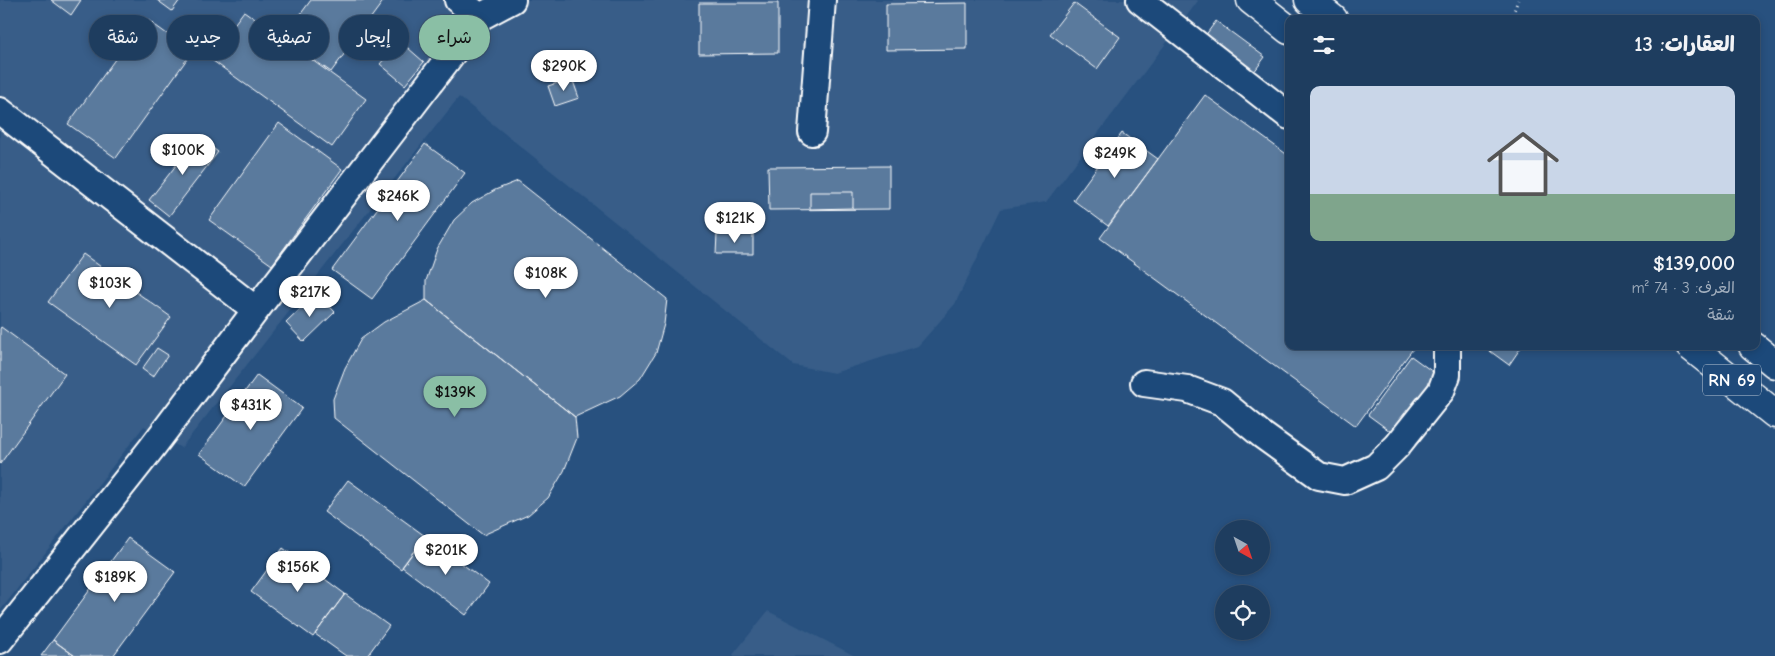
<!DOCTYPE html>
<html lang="ar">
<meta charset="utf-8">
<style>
body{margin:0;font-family:"Comic Neue","Playpen Sans Arabic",sans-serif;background:#264465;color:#f1f3f6;direction:rtl;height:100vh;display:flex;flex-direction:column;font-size:19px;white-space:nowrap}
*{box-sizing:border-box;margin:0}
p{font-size:16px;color:#a1aebd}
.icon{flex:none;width:28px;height:28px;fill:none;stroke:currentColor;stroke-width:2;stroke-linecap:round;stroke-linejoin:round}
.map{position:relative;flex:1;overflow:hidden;direction:ltr}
.drawer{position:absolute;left:1285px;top:15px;width:475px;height:335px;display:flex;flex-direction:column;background:#1e3d5f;border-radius:10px;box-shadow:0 2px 8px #0003,0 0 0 1px #3c5674;direction:rtl}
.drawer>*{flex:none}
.hud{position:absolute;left:15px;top:15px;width:475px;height:45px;direction:rtl;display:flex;gap:10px}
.needle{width:32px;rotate:140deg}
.controls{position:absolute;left:1215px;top:520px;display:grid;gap:10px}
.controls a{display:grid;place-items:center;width:55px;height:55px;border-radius:50%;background:#1e3d5f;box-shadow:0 2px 8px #0003,0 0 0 1px #3c5674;font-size:25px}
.price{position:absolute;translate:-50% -42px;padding:0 11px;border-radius:18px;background:#fff;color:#222;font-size:16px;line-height:32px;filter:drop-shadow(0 1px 2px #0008)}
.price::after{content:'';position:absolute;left:50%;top:30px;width:15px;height:11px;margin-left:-8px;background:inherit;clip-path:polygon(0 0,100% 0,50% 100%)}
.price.active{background:#8abfa5;color:#111}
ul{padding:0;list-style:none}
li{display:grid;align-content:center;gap:10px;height:265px;padding:0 25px}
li+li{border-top:1px solid #3c5674}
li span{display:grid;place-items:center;height:155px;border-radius:10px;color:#555}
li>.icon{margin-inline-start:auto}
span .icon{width:90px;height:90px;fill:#fffc;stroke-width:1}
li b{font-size:21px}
h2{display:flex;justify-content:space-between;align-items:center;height:60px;padding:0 25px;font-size:21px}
.tag{padding:0 18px;border-radius:22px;background:#1e3d5f;box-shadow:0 2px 8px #0003,0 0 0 1px #3c5674;font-size:18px;line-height:45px}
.tag.active{background:#8abfa5;color:#111}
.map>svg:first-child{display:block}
</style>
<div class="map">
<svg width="1775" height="656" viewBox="0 0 1775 656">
<rect width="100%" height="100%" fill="#28517f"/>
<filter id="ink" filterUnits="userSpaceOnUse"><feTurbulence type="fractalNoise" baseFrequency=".02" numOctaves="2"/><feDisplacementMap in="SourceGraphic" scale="10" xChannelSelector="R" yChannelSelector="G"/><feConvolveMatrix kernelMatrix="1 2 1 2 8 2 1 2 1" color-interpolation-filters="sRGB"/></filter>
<g filter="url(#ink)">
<path fill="#375d88" d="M 0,0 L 1197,0 L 1198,1 L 1046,202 L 1001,209 L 955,304 L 918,346 L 834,373 L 793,365 L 459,97 L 181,448 L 144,426 L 0,611 Z
M 768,611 L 855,656 L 732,656 Z"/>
<path fill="#5a7a9d" stroke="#fff" d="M 51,0 L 81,0 L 71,15 Z
M 157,0 L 180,0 L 172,11 Z
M 311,0 L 384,0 L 331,72 L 283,38 Z
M 699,3 L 778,3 L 778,53 L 699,54 Z
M 967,3 L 967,49 L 886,50 L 886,4 Z
M 1074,3 L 1120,37 L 1097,69 L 1050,34 Z
M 244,11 L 366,99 L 332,147 L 209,58 Z
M 145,18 L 192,52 L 116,158 L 68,124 Z
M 1216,21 L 1265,57 L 1254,72 L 1205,36 Z
M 400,41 L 424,62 L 405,85 L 380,64 Z
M 572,78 L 579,98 L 555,106 L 548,86 Z
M 1205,95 L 1289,156 L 1289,346 L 1415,346 L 1356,426 L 1100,238 Z
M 279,123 L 342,169 L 272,265 L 209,220 Z
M 1122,133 L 1158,159 L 1108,226 L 1073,200 Z
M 198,137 L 218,152 L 169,216 L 149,200 Z
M 425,144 L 465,173 L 372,299 L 332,270 Z
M 889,166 L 889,209 L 769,210 L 768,167 Z
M 518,181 L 667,299 L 664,324 L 656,353 L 640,379 L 620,396 L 575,417 L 426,300 L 426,281 L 437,249 L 454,220 L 472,203 L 495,190 Z
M 810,192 L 853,192 L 853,208 L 810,209 Z
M 753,233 L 753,254 L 716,254 L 717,234 Z
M 83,254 L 171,317 L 136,365 L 48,302 Z
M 317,293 L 335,312 L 304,342 L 286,323 Z
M 426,300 L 575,417 L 577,438 L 564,471 L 548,498 L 528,515 L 483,535 L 334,418 L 333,399 L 345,368 L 361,339 L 384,322 Z
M 1,327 L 65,374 L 0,464 L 0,329 Z
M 1483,346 L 1522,346 L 1509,365 Z
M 157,348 L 168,355 L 153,377 L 142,369 Z
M 1411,356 L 1437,375 L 1394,434 L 1368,415 Z
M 257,375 L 302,408 L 244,487 L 199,454 Z
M 348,480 L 425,536 L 401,569 L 324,512 Z
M 425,536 L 489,584 L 466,615 L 402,567 Z
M 128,538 L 175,572 L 113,656 L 75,656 L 53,640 Z
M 283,548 L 345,594 L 313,637 L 251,592 Z
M 345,594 L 389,626 L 367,656 L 346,656 L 315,634 Z
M 53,640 L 75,656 L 41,656 Z"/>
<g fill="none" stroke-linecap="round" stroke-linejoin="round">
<defs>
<path id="minor" d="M 458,0 L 480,17
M 1140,0 L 1289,116
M 0,111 L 256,310
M 812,132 L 822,0
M 1144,383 L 1187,389 L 1222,402 L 1262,435 L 1319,476 L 1345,481 L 1376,467 L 1397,446 L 1441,391 L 1447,375 L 1447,346
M 0,640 L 151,449 L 256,310 L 480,17 L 512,0"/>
<path id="highway" d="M 1251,0 L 1289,30
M 1309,0 L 1333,19
M 1690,346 L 1775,414
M 1753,346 L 1775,364"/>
</defs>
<use href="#minor" stroke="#fff" stroke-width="30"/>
<use href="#highway" stroke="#fff" stroke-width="31"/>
<path stroke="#fff" stroke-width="3" stroke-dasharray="1 4" stroke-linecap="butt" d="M 1511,19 L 1518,0"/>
<use href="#minor" stroke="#1f4a7a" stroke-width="26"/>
<use href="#highway" stroke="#1f4a7a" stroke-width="28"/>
</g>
</g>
<g text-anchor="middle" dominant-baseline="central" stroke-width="4.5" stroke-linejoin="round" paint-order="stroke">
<rect fill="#1f4a7a" stroke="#bcc9d7" stroke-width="1" x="1703" y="364.5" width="58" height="31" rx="4"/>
<g font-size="18" font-weight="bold" fill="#fff">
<text x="1732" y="380">RN 69</text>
</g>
</g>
</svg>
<div class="controls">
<a><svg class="needle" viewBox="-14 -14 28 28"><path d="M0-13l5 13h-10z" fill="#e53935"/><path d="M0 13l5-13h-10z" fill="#a1aebd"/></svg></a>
<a><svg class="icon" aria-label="locate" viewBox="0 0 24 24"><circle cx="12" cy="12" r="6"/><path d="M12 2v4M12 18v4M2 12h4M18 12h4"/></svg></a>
</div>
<b class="price" style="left:564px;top:92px">$290K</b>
<b class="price" style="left:183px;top:176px">$100K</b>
<b class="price" style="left:1115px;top:179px">$249K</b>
<b class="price" style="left:398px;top:222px">$246K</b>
<b class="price" style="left:735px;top:244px">$121K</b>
<b class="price" style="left:546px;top:299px">$108K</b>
<b class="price" style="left:110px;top:309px">$103K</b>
<b class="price" style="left:310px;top:318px">$217K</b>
<b class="price active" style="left:455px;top:418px">$139K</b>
<b class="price" style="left:251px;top:431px">$431K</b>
<b class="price" style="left:446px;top:576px">$201K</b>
<b class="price" style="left:298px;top:593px">$156K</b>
<b class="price" style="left:115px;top:603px">$189K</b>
<div class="hud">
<a class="tag active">شراء</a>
<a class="tag">إيجار</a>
<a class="tag">تصفية</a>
<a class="tag">جديد</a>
<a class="tag">شقة</a>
</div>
<section class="drawer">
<h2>العقارات: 13<svg class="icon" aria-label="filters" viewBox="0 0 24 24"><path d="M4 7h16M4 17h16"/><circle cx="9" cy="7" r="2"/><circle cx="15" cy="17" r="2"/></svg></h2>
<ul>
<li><span style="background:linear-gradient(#c9d6e8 70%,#7fa58c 0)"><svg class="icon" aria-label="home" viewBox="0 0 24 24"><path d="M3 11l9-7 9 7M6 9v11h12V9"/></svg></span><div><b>$139,000</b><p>الغرف: 3 · 74 m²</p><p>شقة</p></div></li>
</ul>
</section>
</div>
